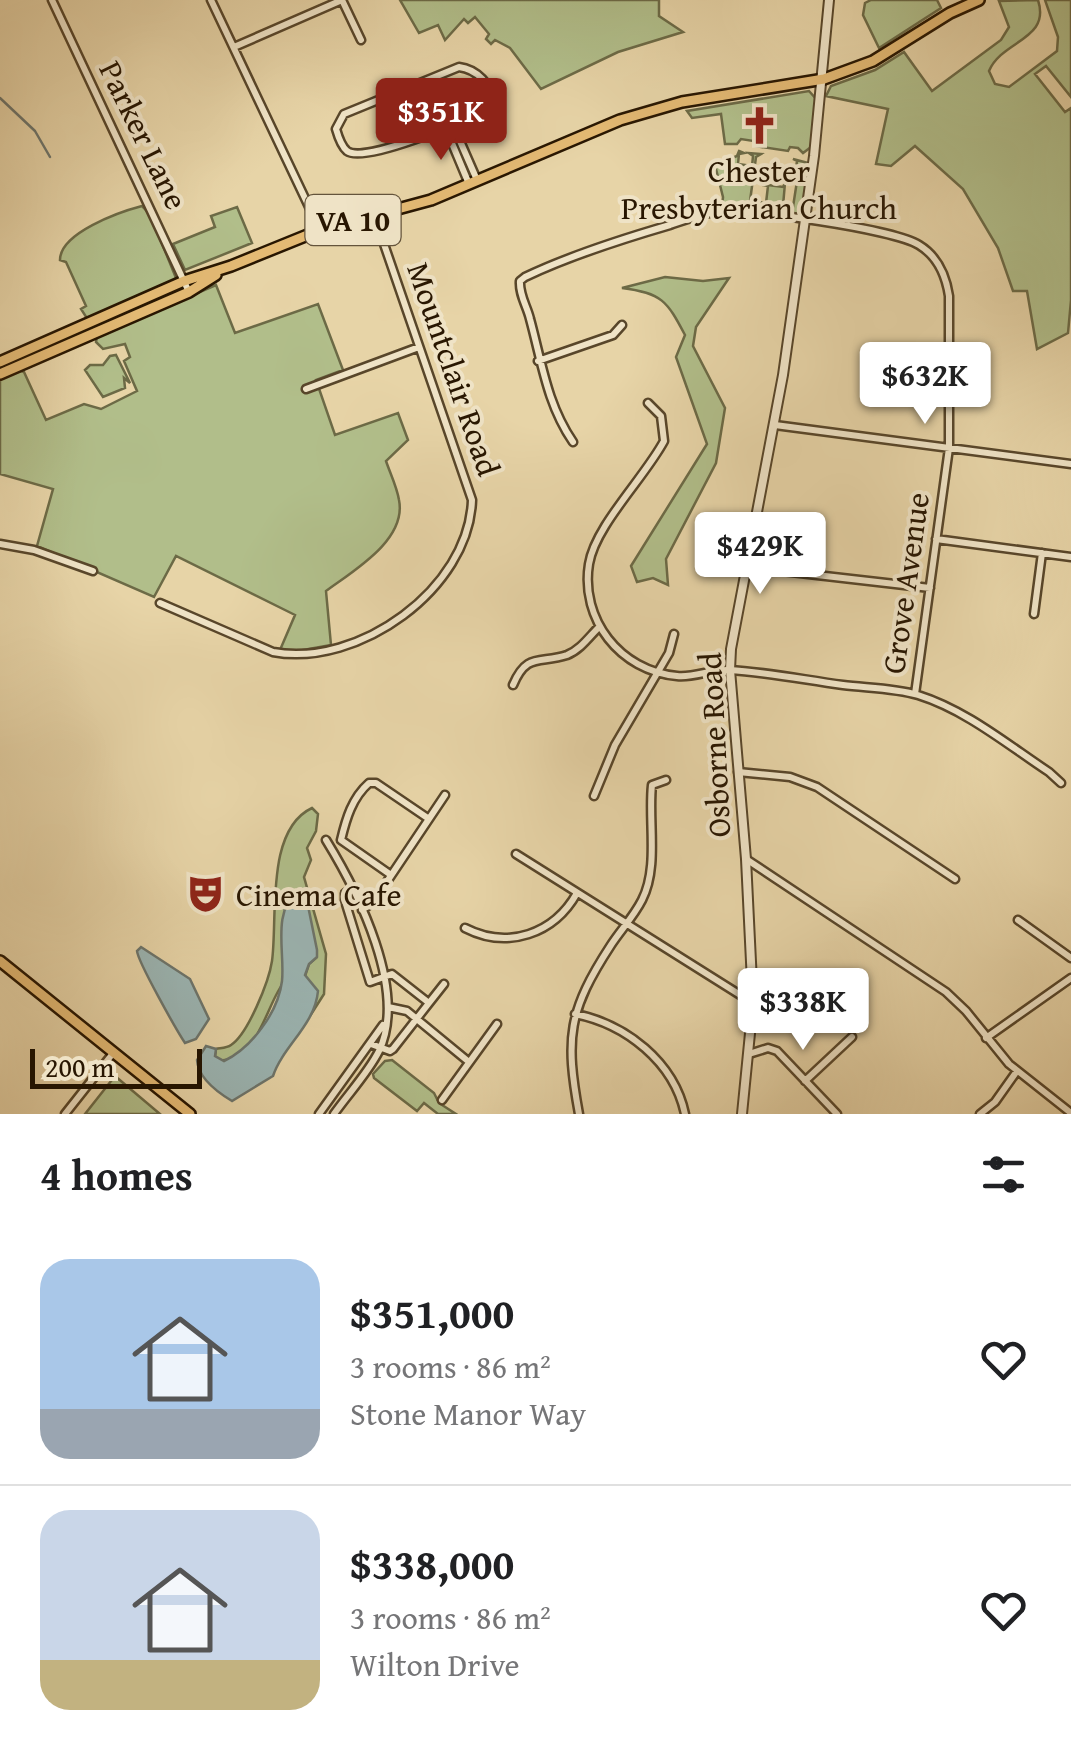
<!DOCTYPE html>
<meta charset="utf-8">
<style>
body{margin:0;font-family:"Gentium Book Plus",serif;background:#f6f6f6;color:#202124;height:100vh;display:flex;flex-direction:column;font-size:38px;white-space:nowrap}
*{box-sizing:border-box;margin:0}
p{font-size:32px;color:#757577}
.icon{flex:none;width:55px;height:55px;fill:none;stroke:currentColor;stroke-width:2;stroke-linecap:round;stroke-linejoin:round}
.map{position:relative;height:1114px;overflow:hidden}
.sheet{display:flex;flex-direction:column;background:#fff;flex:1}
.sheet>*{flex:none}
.scale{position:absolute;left:30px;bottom:25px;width:172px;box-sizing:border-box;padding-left:10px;border:5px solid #281601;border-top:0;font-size:28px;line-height:35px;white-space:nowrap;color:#281601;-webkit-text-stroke:8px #efe3c6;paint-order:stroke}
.price{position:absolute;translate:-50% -85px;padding:0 22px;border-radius:10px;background:#fff;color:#222;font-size:32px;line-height:65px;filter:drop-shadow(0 2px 5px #0008)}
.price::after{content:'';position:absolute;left:50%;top:60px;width:30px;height:22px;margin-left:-15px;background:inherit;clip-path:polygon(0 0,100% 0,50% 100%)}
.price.on{background:#8f2418;color:#fff}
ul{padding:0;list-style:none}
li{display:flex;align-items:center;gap:30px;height:250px;padding:0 40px}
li+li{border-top:2px solid #e0e0e0}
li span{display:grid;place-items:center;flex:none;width:280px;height:200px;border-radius:30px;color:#555}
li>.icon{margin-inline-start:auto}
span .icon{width:120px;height:120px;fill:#fffc;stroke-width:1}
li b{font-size:42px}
h2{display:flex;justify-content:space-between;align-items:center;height:120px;padding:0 40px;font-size:42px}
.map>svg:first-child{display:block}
</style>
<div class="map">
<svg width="1071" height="1114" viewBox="0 0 1071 1114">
<rect width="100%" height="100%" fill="#e7d4a7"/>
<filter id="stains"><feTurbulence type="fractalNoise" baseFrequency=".002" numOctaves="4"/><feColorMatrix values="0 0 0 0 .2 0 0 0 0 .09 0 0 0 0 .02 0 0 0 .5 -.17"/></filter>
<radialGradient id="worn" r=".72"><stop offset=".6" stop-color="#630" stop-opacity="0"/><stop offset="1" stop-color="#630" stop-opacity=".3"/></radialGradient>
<path fill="#b1be8a" stroke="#6c6a46" stroke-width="2.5" d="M 400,0 L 659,0 L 659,16 L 683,32 L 618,52 L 541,89 L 510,48 L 495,40 L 491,44 L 486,39 L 489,34 L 475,17 L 468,23 L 464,19 L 445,40 L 438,25 L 419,33 Z
M 871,0 L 937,0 L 941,8 L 879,48 L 863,15 L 865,3 Z
M 1038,0 C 1051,40 1002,40 989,71 L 995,84 L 1009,87 L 1057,51 L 1058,37 L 1045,0 L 1071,0 L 1071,97 L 1046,66 L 1035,74 L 1065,112 L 1071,108 L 1071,300 L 1068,333 L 1037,349 L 1027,291 L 1013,291 L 998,248 L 963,189 L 915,146 L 891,166 L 876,164 L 888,109 L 826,96 L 831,86 L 875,70 L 904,52 L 932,91 L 1001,40 L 1009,27 L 999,1 Z
M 809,91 L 817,100 L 811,147 L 803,153 L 798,148 L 790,147 L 788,151 L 755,146 L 754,141 L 741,139 L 737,144 L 725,144 L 721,114 L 692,118 L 687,111 Z
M 739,151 L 744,153 L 739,154 L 738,164 L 752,166 L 753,156 L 749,153 L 761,154 L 756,157 L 750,201 L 766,203 L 768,186 L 763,185 L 764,181 L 768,185 L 783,187 L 785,183 L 783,206 L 793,207 L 797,181 L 790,178 L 795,176 L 797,161 L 793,159 L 808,163 L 805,211 L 801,215 L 722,209 L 723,197 L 715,165 L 737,156 Z
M 142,206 L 150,214 L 176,278 L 174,282 L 88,320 L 81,309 L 86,306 L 66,262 L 60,260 C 60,233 119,212 142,206 Z
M 237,207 L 252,243 L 185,270 L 173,244 L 215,227 L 211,216 Z
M 665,277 L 703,281 L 729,278 L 696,327 L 693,346 L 725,408 L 716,463 L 666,559 L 668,585 L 653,578 L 637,582 L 631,566 L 707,444 L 676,357 L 685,335 C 667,301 662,293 622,288 Z
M 216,285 L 235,333 L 318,304 L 343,370 L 316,380 L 335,435 L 398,413 L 408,440 L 386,461 C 390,473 397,487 399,500 C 407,540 353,571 326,591 L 331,645 L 292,652 L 280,650 L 295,615 L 176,556 L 154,597 L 37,546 L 53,489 L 0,474 L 0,379 L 19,370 L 24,372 L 46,420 L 84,404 L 101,409 L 137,391 L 124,361 L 130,357 L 125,344 L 103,349 L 96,342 L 97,336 Z
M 116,355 L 130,383 L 124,378 L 125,388 L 103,397 L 85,370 L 90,365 L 103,365 L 110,356 Z
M 312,808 L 318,814 L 316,831 L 307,848 L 311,860 L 304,877 L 326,954 L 324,994 L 310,1016 C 320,995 317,993 305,976 L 309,964 L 317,957 C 307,964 294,972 285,981 C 267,1000 258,1066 218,1060 L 215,1056 L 216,1049 C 221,1048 227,1048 231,1045 C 248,1034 269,981 272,961 C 278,918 265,830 312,808 Z
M 392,1060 L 434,1093 L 439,1103 L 456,1114 L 438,1114 L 424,1103 L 417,1111 L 374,1078 L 373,1074 L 385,1061 Z
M 115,1076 L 160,1114 L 85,1114 Z"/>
<path fill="#9bb5b3" stroke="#6d756c" stroke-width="2.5" d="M 297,891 L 305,891 L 317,950 L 317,957 L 309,964 L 305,975 L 318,991 C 315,1025 283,1046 273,1076 L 232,1101 C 217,1092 198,1078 197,1060 L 206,1046 L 216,1049 L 215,1056 L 224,1061 C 251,1048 278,1013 282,981 C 285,952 272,913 297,891 Z
M 141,947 L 190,979 L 209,1019 L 196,1039 L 185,1043 C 177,1031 138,962 137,951 Z"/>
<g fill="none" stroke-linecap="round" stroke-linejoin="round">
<path stroke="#6d756c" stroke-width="2.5" d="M 0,98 L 35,131 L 50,157"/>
<defs>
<path id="minor" d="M 52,0 L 189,292
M 211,0 L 320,230
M 234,47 L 342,0 L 361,40
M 459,67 C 476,69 493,85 492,102 L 484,111 C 464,121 364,164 347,151 C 341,146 338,136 336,129 L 344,114 Z
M 453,125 L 477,180
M 446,129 L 469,184
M 538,361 L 613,335 L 622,325
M 306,389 L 419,347
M 648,403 L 661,416 L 664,441 C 645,477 595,526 589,564 C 580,619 620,671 677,676 C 694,678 711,669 729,670 C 767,672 805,680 843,685 C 867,688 895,688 918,695 C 966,710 1008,745 1049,772 L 1061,783
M 775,425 L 1071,464
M 573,442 C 547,404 542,363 530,319 C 527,306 519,295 520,281 L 525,277 C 571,255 622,239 670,225 C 685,220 700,214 715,212 C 746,208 894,229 919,245 C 937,256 946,276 949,296 L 949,448 L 915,694
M 936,539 L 1071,557
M 0,544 L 34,550 L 93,571
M 746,567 L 930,588
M 160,603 L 273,652 C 358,668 469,589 472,500 L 374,215
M 1034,614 L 1042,553
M 513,685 C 527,652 540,664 567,655 C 580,650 589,637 599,627
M 738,772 L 790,777 L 817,787 L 955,879
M 594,796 L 615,745 L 669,653 L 674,634
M 326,840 C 358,892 408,991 379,1051 C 368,1073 348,1094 334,1114
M 516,854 L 753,1003
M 746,859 L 946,992 L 966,1011 L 1009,1064 L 1071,1113
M 391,875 L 341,840 C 346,819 352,798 369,783 L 376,783 L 429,819
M 354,888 L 345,893 L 345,901 L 370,982 L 392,974 L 429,1003 L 393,1049 L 390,1051 L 371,1044
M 362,910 L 374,901 L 445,795
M 1018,920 L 1071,958
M 465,928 C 508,950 554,934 577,893
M 429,1003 L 444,984
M 388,1007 L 407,1011 L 469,1062
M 575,1014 C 626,1024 674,1062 685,1114
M 986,1038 L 1071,978
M 749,1054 L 768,1048 L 777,1051 L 837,1114
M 805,1081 L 852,1037
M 442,1100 L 497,1024
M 65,1114 L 114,1052
M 319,1114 L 383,1025
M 579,1114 C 565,1038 568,1011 611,945 C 620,931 634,916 642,900 C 659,867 648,821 652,785 L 666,780
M 980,1114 L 995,1102 L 1017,1071"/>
<path id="tertiary" d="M 742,1114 L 753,1003 L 746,859 L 730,670 L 731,649 L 783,375 L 814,156 L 829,0"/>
<path id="primary" d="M 0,362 L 184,281 L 231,266 L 320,230 L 431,200 L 620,120 L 682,102 L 824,79 L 873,61 L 950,13 L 979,0
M 0,374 L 189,292 L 216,275
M 0,961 L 190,1114"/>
</defs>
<use href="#minor" stroke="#58462a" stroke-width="11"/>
<use href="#tertiary" stroke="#58462a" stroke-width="12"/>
<use href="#primary" stroke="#281601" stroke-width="14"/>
<use href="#minor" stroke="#efe3c6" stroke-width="6"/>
<use href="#tertiary" stroke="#efe3c6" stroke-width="8"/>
<use href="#primary" stroke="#e4ba74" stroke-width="9"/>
</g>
<defs>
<symbol id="church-bare" viewBox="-9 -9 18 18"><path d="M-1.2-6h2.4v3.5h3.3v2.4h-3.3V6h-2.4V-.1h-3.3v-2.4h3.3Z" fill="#8f2418" stroke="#efe3c6" stroke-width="2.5" paint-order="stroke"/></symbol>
<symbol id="theatre-bare" viewBox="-9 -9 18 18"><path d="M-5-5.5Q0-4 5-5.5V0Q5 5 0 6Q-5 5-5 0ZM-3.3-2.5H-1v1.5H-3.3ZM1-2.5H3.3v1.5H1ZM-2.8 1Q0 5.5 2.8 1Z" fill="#8f2418" stroke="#efe3c6" stroke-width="2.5" paint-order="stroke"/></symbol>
</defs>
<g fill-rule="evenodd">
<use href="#church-bare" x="732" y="98" width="55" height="55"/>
<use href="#theatre-bare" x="178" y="866" width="55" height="55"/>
</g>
<g text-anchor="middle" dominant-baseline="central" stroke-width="8" stroke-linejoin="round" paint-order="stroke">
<rect fill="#efe3c6" stroke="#64543c" stroke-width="2.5" x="305.5" y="195" width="95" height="50" rx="8"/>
<g font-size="30" font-weight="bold" fill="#281601">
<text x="353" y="220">VA 10</text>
</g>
<g font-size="32" fill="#281601" stroke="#efe3c6">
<text transform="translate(144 135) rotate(64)">Parker Lane</text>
<text transform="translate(454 369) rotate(71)">Mountclair Road</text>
<text transform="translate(905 583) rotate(-82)">Grove Avenue</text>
<text transform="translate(714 745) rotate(-93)">Osborne Road</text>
</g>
<g font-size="32" fill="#281601" stroke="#efe3c6">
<text x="759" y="170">Chester<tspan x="759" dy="37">Presbyterian Church</tspan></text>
<text x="236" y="894" text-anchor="start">Cinema Cafe</text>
</g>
</g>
<rect width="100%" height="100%" filter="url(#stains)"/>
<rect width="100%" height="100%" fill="url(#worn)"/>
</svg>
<div class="scale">200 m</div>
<b class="price on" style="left:441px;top:163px">$351K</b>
<b class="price" style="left:925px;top:427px">$632K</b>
<b class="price" style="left:760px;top:597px">$429K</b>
<b class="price" style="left:803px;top:1053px">$338K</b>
</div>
<section class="sheet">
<h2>4 homes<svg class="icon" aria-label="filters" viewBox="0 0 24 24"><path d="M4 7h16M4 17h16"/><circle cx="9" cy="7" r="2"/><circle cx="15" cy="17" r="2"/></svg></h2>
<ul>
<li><span style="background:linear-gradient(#a9c7e8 75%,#9aa5b1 0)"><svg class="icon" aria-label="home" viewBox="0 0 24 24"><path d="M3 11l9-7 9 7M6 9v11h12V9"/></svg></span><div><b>$351,000</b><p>3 rooms · 86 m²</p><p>Stone Manor Way</p></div><svg class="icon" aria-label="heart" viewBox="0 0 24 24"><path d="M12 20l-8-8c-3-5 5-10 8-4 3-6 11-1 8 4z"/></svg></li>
<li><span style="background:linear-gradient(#c9d6e8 75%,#c2b280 0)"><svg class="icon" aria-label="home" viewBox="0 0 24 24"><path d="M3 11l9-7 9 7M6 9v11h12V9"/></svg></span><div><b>$338,000</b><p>3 rooms · 86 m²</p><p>Wilton Drive</p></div><svg class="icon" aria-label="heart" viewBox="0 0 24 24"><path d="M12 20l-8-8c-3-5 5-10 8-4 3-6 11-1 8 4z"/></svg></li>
</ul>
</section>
